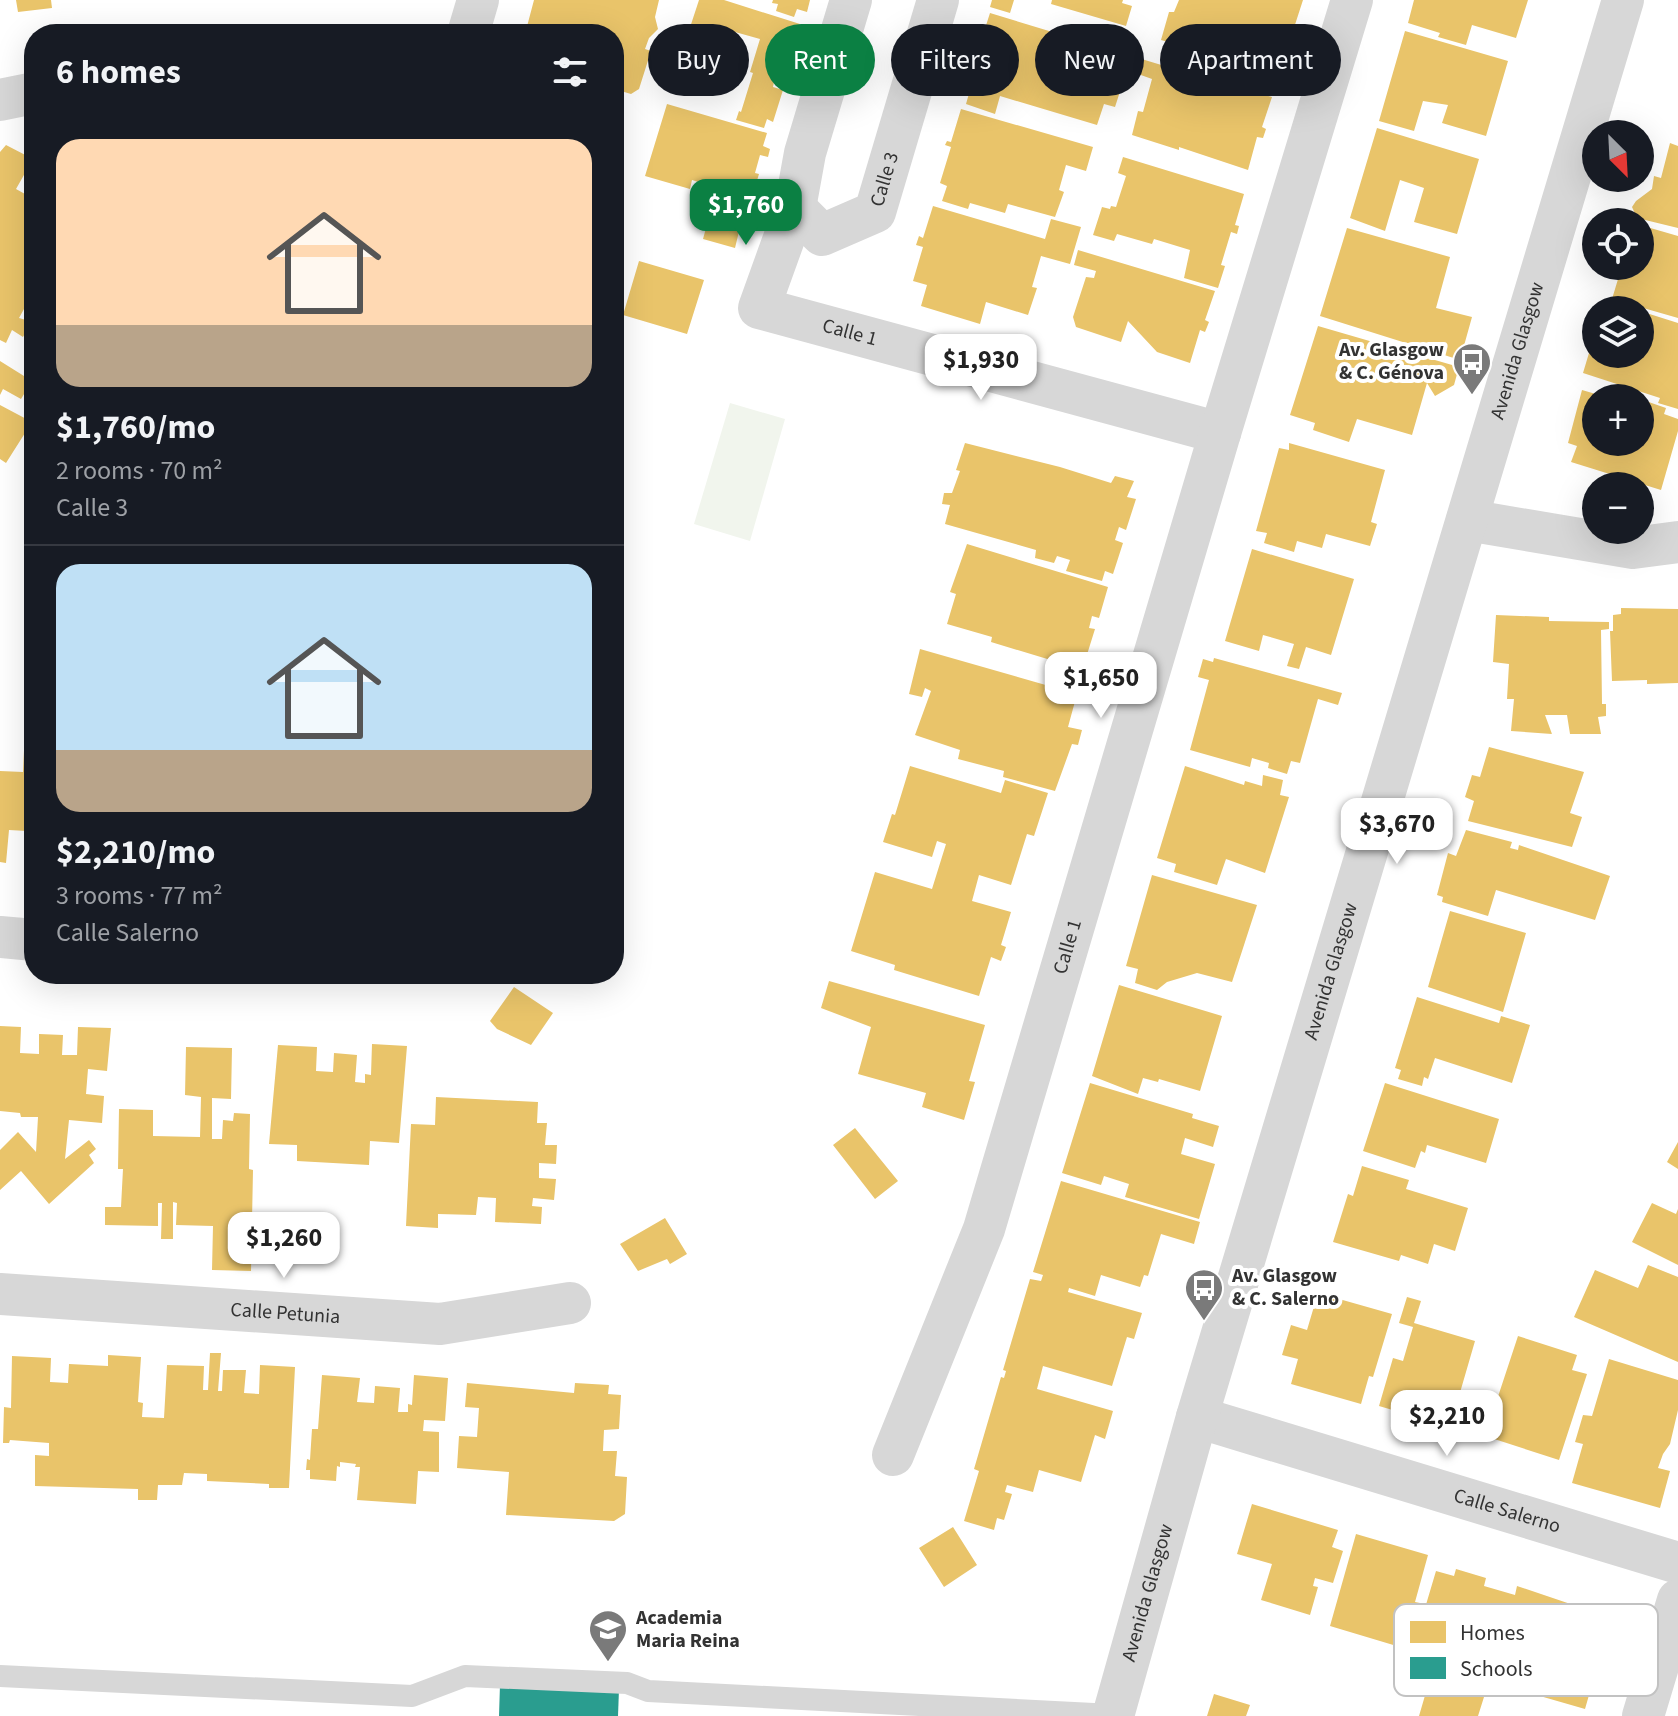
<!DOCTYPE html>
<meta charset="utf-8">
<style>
body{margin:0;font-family:"Source Sans 3",sans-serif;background:#20242c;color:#f1f3f6;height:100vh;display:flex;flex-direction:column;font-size:30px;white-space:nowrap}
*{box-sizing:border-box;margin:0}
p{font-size:26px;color:#9ea1a6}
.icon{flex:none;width:44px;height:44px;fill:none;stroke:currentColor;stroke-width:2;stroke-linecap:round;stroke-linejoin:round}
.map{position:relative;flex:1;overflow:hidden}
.details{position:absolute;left:24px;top:24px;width:600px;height:960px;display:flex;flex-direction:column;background:#171b24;border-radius:32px;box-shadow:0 8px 32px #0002}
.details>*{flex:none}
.banner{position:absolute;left:648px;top:24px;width:760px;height:72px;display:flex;gap:16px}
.needle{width:52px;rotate:156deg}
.tools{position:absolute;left:1582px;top:120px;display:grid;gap:16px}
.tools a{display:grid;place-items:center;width:72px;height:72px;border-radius:50%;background:#171b24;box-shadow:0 8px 32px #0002;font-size:40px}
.price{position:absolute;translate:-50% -68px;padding:0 18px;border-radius:16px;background:#fff;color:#222;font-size:26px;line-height:52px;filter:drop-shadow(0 2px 4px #0008)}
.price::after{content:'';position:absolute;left:50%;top:48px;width:24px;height:18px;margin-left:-12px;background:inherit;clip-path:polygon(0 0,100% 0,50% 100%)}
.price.current{background:#0b8043;color:#fff}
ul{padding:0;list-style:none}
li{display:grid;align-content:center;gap:16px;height:424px;padding:0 32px}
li+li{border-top:2px solid #363941}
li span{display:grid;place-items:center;height:248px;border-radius:24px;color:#555}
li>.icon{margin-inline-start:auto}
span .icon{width:144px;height:144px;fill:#fffc;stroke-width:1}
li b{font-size:34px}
h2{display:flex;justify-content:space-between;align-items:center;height:96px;padding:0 32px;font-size:34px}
.pill{padding:0 28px;border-radius:36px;background:#171b24;box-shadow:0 8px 32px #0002;font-size:28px;line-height:72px}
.pill.current{background:#0b8043;color:#fff}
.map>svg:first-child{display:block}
</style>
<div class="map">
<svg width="1678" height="1716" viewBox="0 0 1678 1716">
<rect width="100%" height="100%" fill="#fff"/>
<path fill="#f1f5ed" d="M 730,403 L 785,419 L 750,541 L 694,524 Z"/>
<path fill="#e9c46a" d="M 16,0 L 51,0 L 52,8 L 18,12 Z
M 534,0 L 659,0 L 655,17 L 658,29 L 649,38 L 645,49 L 651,51 L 639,89 L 631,94 L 614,89 L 614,34 L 525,34 Z
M 699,0 L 724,0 L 800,24 L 781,84 L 774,82 L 773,87 L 783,90 L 773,122 L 767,119 L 764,128 L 736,120 L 739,111 L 741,112 L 753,73 L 750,72 L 760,39 L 735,32 L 720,81 L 677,67 Z
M 773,0 L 810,0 L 807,12 L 797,9 L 794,17 L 776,11 L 778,4 L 772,3 Z
M 992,0 L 1014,0 L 1010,13 L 990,7 Z
M 1052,0 L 1123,0 L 1122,3 L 1132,6 L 1126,26 L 1051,4 Z
M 1179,0 L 1303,0 L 1279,74 L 1248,63 L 1239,88 L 1272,97 L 1262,127 L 1266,129 L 1263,138 L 1257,137 L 1248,170 L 1179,147 L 1179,150 L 1132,135 L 1138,111 L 1143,112 L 1152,79 L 1127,70 L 1115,107 L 1104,104 L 1097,125 L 1000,96 L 995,114 L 966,104 L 980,55 L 973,52 L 976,43 L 980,44 L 990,13 L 1201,77 L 1209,54 L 1161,40 L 1169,12 L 1174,12 Z
M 1414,0 L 1528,0 L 1516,38 L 1472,25 L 1466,45 L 1438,37 L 1440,33 L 1408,23 Z
M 1405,31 L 1508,61 L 1486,136 L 1442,123 L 1448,105 L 1423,101 L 1414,131 L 1379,121 Z
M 667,104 L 767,133 L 763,146 L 770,149 L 768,157 L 760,155 L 755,173 L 759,174 L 755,187 L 750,186 L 735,248 L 703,239 L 717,188 L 692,180 L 690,189 L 645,176 Z
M 961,109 L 1093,147 L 1086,171 L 1066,165 L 1059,190 L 1064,192 L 1055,217 L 1008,204 L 1005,213 L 970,203 L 968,209 L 942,201 L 947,186 L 940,183 L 951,147 L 945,145 L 947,141 L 951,142 Z
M 1377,128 L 1479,159 L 1457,234 L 1414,222 L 1424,188 L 1400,180 L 1385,231 L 1350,218 Z
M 1670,143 L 1678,146 L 1678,228 L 1637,218 L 1632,207 L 1636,201 L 1652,189 L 1654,176 L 1661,178 Z
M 6,145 L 33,159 L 16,189 L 34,199 L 34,291 L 19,318 L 26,320 L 29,326 L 23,337 L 12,330 L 6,343 L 0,340 L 0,152 Z
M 1123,157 L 1244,194 L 1235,225 L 1239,226 L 1237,234 L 1231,232 L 1221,265 L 1225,266 L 1218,288 L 1184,278 L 1190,250 L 1154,239 L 1152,244 L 1117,234 L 1114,241 L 1093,235 L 1102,207 L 1110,209 L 1111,206 L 1116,207 L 1126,176 L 1118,173 Z
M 933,206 L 1045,239 L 1051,219 L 1081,227 L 1070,264 L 1041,256 L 1032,287 L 1037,288 L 1028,315 L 986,302 L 980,324 L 921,306 L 927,285 L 913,281 L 923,247 L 916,245 L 919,236 L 923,238 Z
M 1640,225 L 1678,236 L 1678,318 L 1612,299 L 1622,266 L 1640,266 Z
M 1347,228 L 1450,257 L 1436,308 L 1472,317 L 1460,360 L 1320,316 Z
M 1078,250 L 1215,291 L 1205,320 L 1209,322 L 1205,332 L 1200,330 L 1190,363 L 1157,352 L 1128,321 L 1121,342 L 1076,327 L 1073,317 L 1086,277 L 1094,278 L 1096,271 L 1074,265 Z
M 639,261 L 704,280 L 687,334 L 623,315 Z
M 1606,300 L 1636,309 L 1636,310 L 1603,310 Z
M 1640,311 L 1678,323 L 1678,409 L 1658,403 L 1660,398 L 1583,373 L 1595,333 L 1596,354 L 1640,354 Z
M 1318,326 L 1459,367 L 1454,385 L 1435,396 L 1427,383 L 1412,435 L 1357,419 L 1349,442 L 1313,430 L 1315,423 L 1290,415 Z
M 0,361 L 32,381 L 21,399 L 3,389 L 0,395 Z
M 1582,390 L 1606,397 L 1596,398 L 1596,442 L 1640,442 L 1640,399 L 1666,408 L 1664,414 L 1678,419 L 1678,431 L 1661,490 L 1571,462 L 1577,446 L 1568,443 Z
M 0,405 L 32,422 L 6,463 L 0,459 Z
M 965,443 L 1060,467 L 1111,483 L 1115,476 L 1134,481 L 1127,497 L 1136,499 L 1126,530 L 1119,527 L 1115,540 L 1123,543 L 1113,574 L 1105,571 L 1102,581 L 1066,571 L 1070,560 L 1057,556 L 1054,563 L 1035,558 L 1036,550 L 945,524 L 950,505 L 942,504 L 944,493 L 952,493 L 960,471 L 956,470 Z
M 1289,443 L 1385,470 L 1371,522 L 1377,524 L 1370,546 L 1326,534 L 1322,548 L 1297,541 L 1294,552 L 1264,543 L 1267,533 L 1256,531 L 1279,448 L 1289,450 Z
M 967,544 L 1108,587 L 1099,618 L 1092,616 L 1089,628 L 1095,629 L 1085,661 L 1080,660 L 1077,668 L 991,642 L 992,637 L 947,624 L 956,594 L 950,592 Z
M 1252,549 L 1354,579 L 1331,655 L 1306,647 L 1299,669 L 1287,666 L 1294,644 L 1263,635 L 1259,651 L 1225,641 Z
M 1621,608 L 1678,609 L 1678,683 L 1647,684 L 1647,680 L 1612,681 L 1610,631 L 1613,631 L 1613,615 L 1621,614 Z
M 1496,615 L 1549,617 L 1549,621 L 1609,622 L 1609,629 L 1601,630 L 1602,704 L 1606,704 L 1606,716 L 1598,717 L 1601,734 L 1570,734 L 1567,715 L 1545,715 L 1552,734 L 1511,731 L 1514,699 L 1507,699 L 1509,664 L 1493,662 Z
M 920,649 L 1077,694 L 1068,727 L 1082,730 L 1078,745 L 1072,744 L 1055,791 L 1003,777 L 1004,771 L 958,759 L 960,750 L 915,735 L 931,691 L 925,688 L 922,697 L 909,694 Z
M 1214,658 L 1342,693 L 1338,705 L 1318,699 L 1300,763 L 1291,761 L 1287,774 L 1268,768 L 1269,763 L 1252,758 L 1250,767 L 1190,750 L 1209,680 L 1198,677 L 1203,659 L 1213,662 Z
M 25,729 L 34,730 L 34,855 L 26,854 L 27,831 L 9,830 L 6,863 L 0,862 L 0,771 L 23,772 Z
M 1489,747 L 1584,772 L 1570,813 L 1582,817 L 1572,847 L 1468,821 L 1474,801 L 1465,797 L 1472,775 L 1480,777 Z
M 910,766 L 1001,793 L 1005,780 L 1048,793 L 1034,836 L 1027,834 L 1011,885 L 979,875 L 972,901 L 1011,912 L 1001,945 L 1006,947 L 1001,961 L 991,957 L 979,996 L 894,970 L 895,965 L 851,951 L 875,872 L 932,889 L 946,844 L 937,841 L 932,857 L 883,842 L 892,814 L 895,815 Z
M 1185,766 L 1244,785 L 1245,781 L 1262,786 L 1263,775 L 1283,780 L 1280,795 L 1289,797 L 1265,873 L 1226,859 L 1217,885 L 1174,872 L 1176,864 L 1157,858 Z
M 1466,830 L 1512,842 L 1510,848 L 1518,850 L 1519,845 L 1610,876 L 1595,920 L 1496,890 L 1488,916 L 1442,902 L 1443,897 L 1437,895 L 1448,853 L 1456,856 Z
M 1152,875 L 1257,905 L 1232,982 L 1197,973 L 1167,982 L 1157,990 L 1135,983 L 1138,969 L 1126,966 Z
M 1450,911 L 1526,933 L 1503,1012 L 1428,987 Z
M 829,981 L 985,1025 L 969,1081 L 975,1082 L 964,1120 L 922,1107 L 926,1093 L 858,1074 L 871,1027 L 821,1008 Z
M 1119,985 L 1222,1016 L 1200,1091 L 1159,1079 L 1158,1082 L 1143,1078 L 1138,1094 L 1092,1076 Z
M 514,987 L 553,1013 L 531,1045 L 497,1029 L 490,1021 Z
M 1417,997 L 1499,1023 L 1501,1016 L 1530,1025 L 1512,1083 L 1435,1058 L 1428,1079 L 1424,1077 L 1422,1086 L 1398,1079 L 1401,1070 L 1395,1068 Z
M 0,1026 L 21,1027 L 20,1053 L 39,1054 L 39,1034 L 63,1035 L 62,1055 L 77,1055 L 78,1027 L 111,1028 L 107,1071 L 88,1069 L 86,1094 L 104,1096 L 102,1123 L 69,1120 L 65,1159 L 89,1140 L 96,1149 L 89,1155 L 94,1163 L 49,1204 L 21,1171 L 0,1190 L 0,1150 L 18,1132 L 36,1152 L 38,1117 L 21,1117 L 20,1113 L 0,1111 Z
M 372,1044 L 407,1046 L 399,1143 L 370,1141 L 369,1165 L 297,1161 L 297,1145 L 269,1144 L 278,1045 L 317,1047 L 316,1071 L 333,1072 L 334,1053 L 357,1055 L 355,1082 L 365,1083 L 365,1074 L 371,1075 Z
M 186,1047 L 232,1048 L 231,1099 L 212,1098 L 212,1139 L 222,1139 L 223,1120 L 233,1121 L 234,1113 L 250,1114 L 249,1169 L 253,1170 L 251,1271 L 212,1270 L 213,1226 L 176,1225 L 177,1203 L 173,1202 L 173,1239 L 161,1239 L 162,1203 L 158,1203 L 158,1226 L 105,1225 L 105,1207 L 121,1207 L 123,1169 L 118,1169 L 119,1109 L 153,1110 L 153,1136 L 200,1137 L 201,1097 L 185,1095 Z
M 1090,1083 L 1193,1114 L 1192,1118 L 1219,1126 L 1213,1147 L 1185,1138 L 1181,1154 L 1215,1164 L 1199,1219 L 1125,1197 L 1129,1184 L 1104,1176 L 1101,1185 L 1062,1173 Z
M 1385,1083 L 1499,1119 L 1486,1163 L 1427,1145 L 1425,1153 L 1421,1151 L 1415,1168 L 1363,1151 Z
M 436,1097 L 538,1102 L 537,1123 L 547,1123 L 545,1145 L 557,1145 L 556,1164 L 539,1163 L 539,1178 L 556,1179 L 554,1200 L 533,1198 L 532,1206 L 542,1207 L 541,1224 L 495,1222 L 496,1198 L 478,1197 L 476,1215 L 438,1214 L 438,1228 L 406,1226 L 411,1124 L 435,1125 Z
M 855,1128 L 898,1181 L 875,1199 L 833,1145 Z
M 1678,1142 L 1678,1169 L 1667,1162 Z
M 1362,1166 L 1409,1180 L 1406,1189 L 1468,1208 L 1455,1251 L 1434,1244 L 1428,1264 L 1401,1255 L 1399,1261 L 1333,1242 L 1348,1194 L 1353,1196 Z
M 1061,1181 L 1200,1222 L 1194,1244 L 1161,1234 L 1148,1276 L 1144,1275 L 1140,1287 L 1101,1275 L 1095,1296 L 1069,1288 L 1068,1292 L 1142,1313 L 1134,1339 L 1127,1337 L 1112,1386 L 1043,1366 L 1037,1389 L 1113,1411 L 1105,1439 L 1095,1435 L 1081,1482 L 1039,1470 L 1033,1492 L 1007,1485 L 1005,1492 L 1012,1494 L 1004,1520 L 997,1518 L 994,1530 L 964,1521 L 979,1471 L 974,1469 L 1001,1377 L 1004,1378 L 1006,1371 L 1003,1370 L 1030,1279 L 1041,1281 L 1043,1275 L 1033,1272 Z
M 1652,1203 L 1676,1214 L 1678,1209 L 1678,1265 L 1632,1242 Z
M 665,1218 L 687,1254 L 670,1264 L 667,1259 L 638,1271 L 620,1244 Z
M 1648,1265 L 1678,1277 L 1678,1362 L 1574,1317 L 1595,1270 L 1638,1288 Z
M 1318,1293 L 1392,1314 L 1373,1377 L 1369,1376 L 1361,1404 L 1291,1384 L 1298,1359 L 1282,1355 L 1291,1325 L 1307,1330 Z
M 1407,1297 L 1421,1301 L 1414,1323 L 1475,1341 L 1450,1427 L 1379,1406 L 1393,1358 L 1403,1361 L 1413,1327 L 1399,1323 Z
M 1518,1336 L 1577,1355 L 1572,1370 L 1587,1374 L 1559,1460 L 1485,1436 Z
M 210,1353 L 221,1353 L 218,1391 L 222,1391 L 223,1370 L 246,1370 L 244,1393 L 259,1394 L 260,1365 L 295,1367 L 289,1488 L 269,1488 L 269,1484 L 207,1481 L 207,1474 L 184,1473 L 182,1485 L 158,1485 L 157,1500 L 138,1500 L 138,1489 L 35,1486 L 35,1455 L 49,1456 L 49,1443 L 10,1440 L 9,1443 L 3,1443 L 4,1407 L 11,1408 L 12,1356 L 51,1358 L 50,1382 L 68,1383 L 69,1364 L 108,1366 L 108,1355 L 141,1357 L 138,1402 L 143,1403 L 142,1417 L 164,1418 L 167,1365 L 204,1366 L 203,1390 L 208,1390 Z
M 1609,1359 L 1678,1380 L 1678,1410 L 1670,1444 L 1663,1454 L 1658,1468 L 1670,1471 L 1660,1508 L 1572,1483 L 1583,1444 L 1575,1442 L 1583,1415 L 1592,1416 Z
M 322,1375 L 360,1378 L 357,1402 L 374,1403 L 375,1386 L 400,1388 L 398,1412 L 408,1412 L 408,1404 L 412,1405 L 414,1375 L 448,1378 L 445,1421 L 424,1420 L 423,1431 L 439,1432 L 439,1472 L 418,1471 L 416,1504 L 357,1500 L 360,1467 L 355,1467 L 356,1464 L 340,1462 L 340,1467 L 337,1466 L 336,1481 L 310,1479 L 310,1470 L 306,1470 L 307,1459 L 310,1460 L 312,1429 L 318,1429 Z
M 467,1383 L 574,1393 L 575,1383 L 609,1385 L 608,1394 L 621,1395 L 619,1429 L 604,1430 L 603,1451 L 617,1451 L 615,1476 L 627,1477 L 625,1514 L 614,1521 L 506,1515 L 509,1472 L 457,1468 L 459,1436 L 477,1437 L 479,1408 L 465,1407 Z
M 1252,1504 L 1338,1530 L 1332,1547 L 1343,1551 L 1333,1583 L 1315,1578 L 1313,1586 L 1318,1587 L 1310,1615 L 1261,1600 L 1272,1564 L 1237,1554 Z
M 953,1527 L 977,1565 L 944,1587 L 919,1548 Z
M 1356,1534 L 1428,1555 L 1415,1602 L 1420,1603 L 1412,1631 L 1405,1629 L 1400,1647 L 1330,1626 Z
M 1456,1569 L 1486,1578 L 1484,1586 L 1515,1595 L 1517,1586 L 1600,1614 L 1592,1639 L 1604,1643 L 1585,1709 L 1526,1692 L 1527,1689 L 1490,1678 L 1478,1716 L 1419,1716 L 1431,1675 L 1426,1668 L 1431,1650 L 1414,1645 L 1436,1571 L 1454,1576 Z
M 1214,1694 L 1250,1705 L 1246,1716 L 1207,1716 Z"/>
<path fill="#2a9d8f" d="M 500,1685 L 619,1689 L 618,1716 L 499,1716 Z"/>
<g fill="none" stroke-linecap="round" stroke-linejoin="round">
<path stroke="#d7d7d7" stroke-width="22" d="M 0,1676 L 412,1696 L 465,1676 L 627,1683 L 648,1691 L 1113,1715"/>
<g stroke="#d7d7d7" stroke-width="42">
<path id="s1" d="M 851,0 L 805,153 L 795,208 L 759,308 L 1220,433"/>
<path d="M 468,34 L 478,0"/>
<path d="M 0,100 L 34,93"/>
<path id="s2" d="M 795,208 L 822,235 L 875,212 L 938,0"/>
<path d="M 1467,520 L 1633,548 L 1678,542"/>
<path d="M 0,937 L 34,940"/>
<path id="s3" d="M 0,1294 L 440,1324 L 570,1303"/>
<path id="s4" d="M 1197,1417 L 1678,1563"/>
<path id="s5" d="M 893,1455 L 984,1229 L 1220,433 L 1352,0"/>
<path id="s6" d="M 1113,1716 L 1197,1417 L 1623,0"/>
<path d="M 1643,1716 L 1678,1600"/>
</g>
</g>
<defs>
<symbol id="bus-pin" viewBox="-11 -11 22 30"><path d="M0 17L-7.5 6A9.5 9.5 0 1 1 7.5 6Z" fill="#7a7a7a" stroke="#fff"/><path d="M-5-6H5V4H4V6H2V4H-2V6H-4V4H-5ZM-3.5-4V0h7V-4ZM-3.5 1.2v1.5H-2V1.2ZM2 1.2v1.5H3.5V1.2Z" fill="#fff"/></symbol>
<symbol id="school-pin" viewBox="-11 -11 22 30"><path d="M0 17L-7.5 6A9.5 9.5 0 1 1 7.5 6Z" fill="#7a7a7a" stroke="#fff"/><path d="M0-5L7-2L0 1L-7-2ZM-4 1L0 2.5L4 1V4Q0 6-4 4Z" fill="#fff"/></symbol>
</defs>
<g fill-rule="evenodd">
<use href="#bus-pin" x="1450" y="340" width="44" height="60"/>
<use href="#bus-pin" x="1182" y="1266" width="44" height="60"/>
<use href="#school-pin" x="586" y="1607" width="44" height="60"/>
</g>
<g text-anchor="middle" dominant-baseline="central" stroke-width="8" stroke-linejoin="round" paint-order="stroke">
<g font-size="20" fill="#333" stroke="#fff">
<text stroke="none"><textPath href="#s2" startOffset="130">Calle 3</textPath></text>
<text stroke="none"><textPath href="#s1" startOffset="416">Calle 1</textPath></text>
<text stroke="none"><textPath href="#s6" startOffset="1424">Avenida Glasgow</textPath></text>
<text stroke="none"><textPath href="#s5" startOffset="538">Calle 1</textPath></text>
<text stroke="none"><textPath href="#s6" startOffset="776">Avenida Glasgow</textPath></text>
<text stroke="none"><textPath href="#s3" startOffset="286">Calle Petunia</textPath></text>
<text stroke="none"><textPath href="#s4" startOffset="324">Calle Salerno</textPath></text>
<text stroke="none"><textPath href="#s6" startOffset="128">Avenida Glasgow</textPath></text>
</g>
<g font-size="20" font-weight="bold" fill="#333" stroke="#fff" text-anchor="start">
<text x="1444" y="350" text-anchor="end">Av. Glasgow<tspan x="1444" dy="23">&amp; C. Génova</tspan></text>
<text x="1232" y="1276">Av. Glasgow<tspan x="1232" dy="23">&amp; C. Salerno</tspan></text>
<text x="636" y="1618">Academia<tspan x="636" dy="23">Maria Reina</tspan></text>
</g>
</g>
<rect x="1394" y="1604" width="264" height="92" rx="12" fill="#fff" stroke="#c2c2c2" stroke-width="2"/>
<rect x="1410" y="1621" width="36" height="22" fill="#e9c46a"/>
<rect x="1410" y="1657" width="36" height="22" fill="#2a9d8f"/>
<g font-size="22" fill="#333">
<text x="1460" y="1640">Homes</text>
<text x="1460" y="1676">Schools</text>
</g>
</svg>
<div class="tools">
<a><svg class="needle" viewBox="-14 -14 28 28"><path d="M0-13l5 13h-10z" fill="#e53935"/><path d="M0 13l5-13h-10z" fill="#9ea1a6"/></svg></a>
<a><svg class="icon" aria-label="locate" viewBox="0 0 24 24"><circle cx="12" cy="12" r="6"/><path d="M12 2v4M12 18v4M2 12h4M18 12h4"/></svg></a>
<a><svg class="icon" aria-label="layers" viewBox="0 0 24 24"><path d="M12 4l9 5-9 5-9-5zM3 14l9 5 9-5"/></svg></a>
<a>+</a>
<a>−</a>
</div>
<b class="price current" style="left:746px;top:247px">$1,760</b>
<b class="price" style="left:981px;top:402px">$1,930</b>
<b class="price" style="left:1101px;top:720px">$1,650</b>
<b class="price" style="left:1397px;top:866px">$3,670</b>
<b class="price" style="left:284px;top:1280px">$1,260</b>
<b class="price" style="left:1447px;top:1458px">$2,210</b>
<div class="banner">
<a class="pill">Buy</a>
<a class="pill current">Rent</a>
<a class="pill">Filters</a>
<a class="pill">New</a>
<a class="pill">Apartment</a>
</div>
<section class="details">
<h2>6 homes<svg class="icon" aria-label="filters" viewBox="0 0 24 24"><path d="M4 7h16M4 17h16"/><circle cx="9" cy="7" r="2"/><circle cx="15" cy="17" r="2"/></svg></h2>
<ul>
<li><span style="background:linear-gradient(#ffd9b3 75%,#b9a48a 0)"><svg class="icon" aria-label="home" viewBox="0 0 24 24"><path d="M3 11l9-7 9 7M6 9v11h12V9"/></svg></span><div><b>$1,760/mo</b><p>2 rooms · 70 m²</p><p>Calle 3</p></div></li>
<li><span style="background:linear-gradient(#bfe0f5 75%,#b9a48a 0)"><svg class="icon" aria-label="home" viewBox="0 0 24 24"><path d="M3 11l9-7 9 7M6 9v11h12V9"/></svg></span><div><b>$2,210/mo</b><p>3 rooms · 77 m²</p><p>Calle Salerno</p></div></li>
</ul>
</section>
</div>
